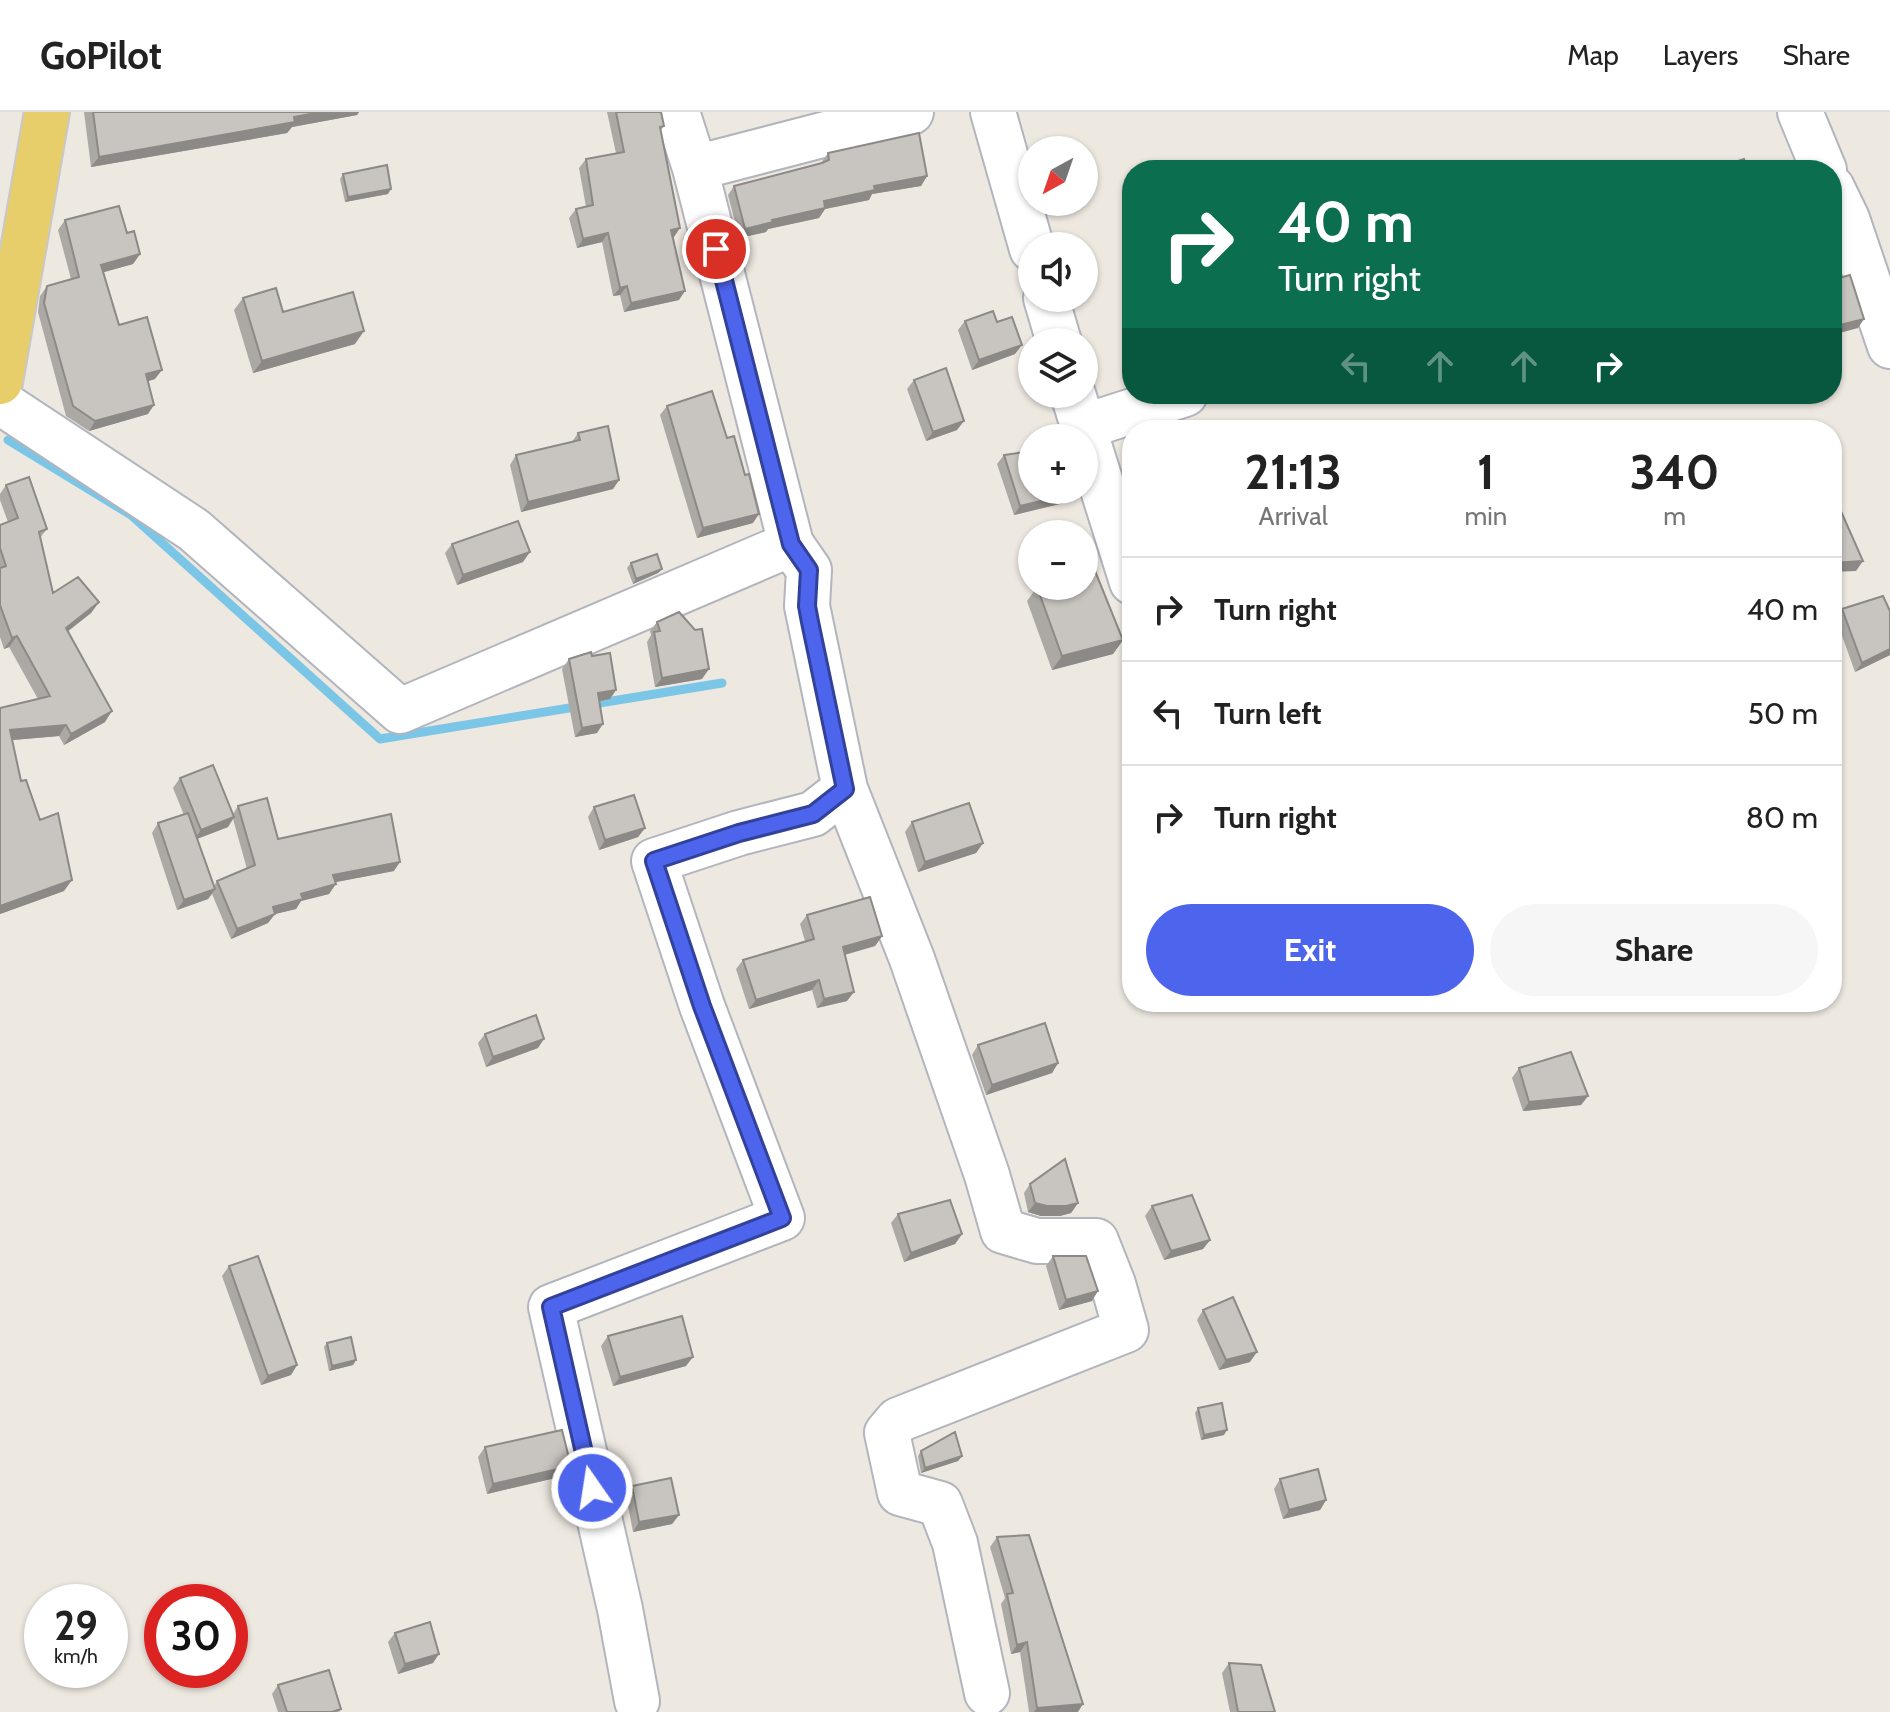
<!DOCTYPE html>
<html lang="en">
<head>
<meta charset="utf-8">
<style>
  body { margin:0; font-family:Cabin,sans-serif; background:#f6f6f6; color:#222; height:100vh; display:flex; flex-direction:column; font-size:30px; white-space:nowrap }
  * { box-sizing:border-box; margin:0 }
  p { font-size:26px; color:#767676 }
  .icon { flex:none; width:44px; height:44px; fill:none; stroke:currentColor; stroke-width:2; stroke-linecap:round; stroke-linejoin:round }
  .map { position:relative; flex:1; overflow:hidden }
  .drawer { position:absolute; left:1122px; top:308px; width:720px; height:592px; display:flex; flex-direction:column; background:#fff; border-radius:32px; box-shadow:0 2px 6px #0004 }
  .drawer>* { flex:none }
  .banner { position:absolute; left:1122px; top:48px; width:720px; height:244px; border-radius:32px; box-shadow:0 2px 6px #0004; background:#0b6e4f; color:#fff; overflow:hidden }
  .needle { width:52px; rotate:220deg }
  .tools { position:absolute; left:1018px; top:24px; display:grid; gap:16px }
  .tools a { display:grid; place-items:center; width:80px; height:80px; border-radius:50%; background:#fff; box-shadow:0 2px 6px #0004; font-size:40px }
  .speed { position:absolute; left:24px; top:1472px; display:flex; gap:16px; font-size:40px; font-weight:700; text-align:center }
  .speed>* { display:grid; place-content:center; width:104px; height:104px; border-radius:50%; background:#fff; box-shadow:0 2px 6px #0004; line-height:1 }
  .speed small { font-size:20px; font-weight:400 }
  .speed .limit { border:12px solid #d22; background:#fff; color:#111 }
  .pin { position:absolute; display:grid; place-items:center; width:68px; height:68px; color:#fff; margin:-34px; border:4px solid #fff; border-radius:50%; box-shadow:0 2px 8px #0007 }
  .me { position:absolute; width:88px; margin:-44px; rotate:347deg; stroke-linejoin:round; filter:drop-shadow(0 0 6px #0008) }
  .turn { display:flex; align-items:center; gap:28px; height:168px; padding:0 24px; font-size:36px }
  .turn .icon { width:104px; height:104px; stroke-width:2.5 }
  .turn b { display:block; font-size:56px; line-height:68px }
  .lanes { display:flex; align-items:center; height:76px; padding:0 24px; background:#0003; justify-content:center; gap:40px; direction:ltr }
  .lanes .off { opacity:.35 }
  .eta { display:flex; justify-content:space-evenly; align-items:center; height:136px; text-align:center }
  .eta b { font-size:48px; font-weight:700; line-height:56px }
  .cta { display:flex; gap:16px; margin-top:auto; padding:16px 24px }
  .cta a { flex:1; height:92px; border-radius:48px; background:#4d64ed; color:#fff; font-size:32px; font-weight:700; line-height:92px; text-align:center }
  .cta a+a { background:#f6f6f6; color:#222 }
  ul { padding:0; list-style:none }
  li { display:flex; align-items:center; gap:24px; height:104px; padding:0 24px; border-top:2px solid #e0e0e0 }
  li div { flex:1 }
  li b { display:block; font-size:30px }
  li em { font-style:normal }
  header { display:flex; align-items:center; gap:48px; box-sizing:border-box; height:112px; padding:0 40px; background:#fff; border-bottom:2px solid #e0e0e0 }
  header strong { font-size:38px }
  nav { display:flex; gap:44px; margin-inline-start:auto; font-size:28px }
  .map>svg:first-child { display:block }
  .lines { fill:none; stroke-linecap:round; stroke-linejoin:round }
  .stream { stroke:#7bc6e6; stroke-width:9 }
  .minor-casing { stroke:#b3b5be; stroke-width:48 }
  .major-casing { stroke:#c8c8c8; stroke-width:48 }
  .minor { stroke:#fff; stroke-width:44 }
  .major { stroke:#e7ce6b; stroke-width:44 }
  .wall { fill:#aca9a4; fill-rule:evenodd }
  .shaded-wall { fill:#8c8986 }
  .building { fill:#c8c4bf; stroke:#8c8986; stroke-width:2 }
  .route-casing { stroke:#32419a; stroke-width:20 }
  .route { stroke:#4d64ed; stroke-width:14 }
</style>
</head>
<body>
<header>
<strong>GoPilot</strong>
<nav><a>Map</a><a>Layers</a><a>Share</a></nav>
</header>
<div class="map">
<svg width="1890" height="1600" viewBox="0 0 1890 1600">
  <rect width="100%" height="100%" fill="#ede8e0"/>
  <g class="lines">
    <!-- stream -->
    <path class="stream" d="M 8,328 L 131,403 L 380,627 L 722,571"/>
    <!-- minor casing -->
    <g class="minor-casing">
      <path id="minor" d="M 677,0 L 695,56
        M 993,0 L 1032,137
        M 1800,0 L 1824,58
        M 1832,76 L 1847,107 L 1890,234
        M 1046,186 L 1059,230
        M 1073,282 L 1132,470
        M 0,290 L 194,418 L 400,599 L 791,432 L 695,56 L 911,0
        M 1083,315 L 1185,282
        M 791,432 L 809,458 L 807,494 L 845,677 L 912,847 L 987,1063 L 1003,1119 L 1037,1129 L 1096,1129 L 1113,1172 L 1126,1218 L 898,1308 L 887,1321 L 900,1381 L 940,1392 L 955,1431 L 987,1581
        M 637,1589 L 620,1497 L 551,1195 L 782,1106 L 702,894 L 654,749 L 739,721 L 813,702 L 845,677"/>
    </g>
    <!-- major casing -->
    <g class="major-casing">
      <path id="major" d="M 0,270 L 47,0"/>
    </g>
    <!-- minor -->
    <use href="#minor" class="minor"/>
    <!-- major -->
    <use href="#major" class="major"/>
  </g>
  <!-- wall -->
  <path class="wall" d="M 84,0 L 359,0 L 357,3 L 292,15 L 287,21 L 91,55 Z
    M 607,0 L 661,0 L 664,14 L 660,19 L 674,125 L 679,188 L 624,200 L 620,183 L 613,184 L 602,130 L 577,136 L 569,106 L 576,97 L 586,95 L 579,56 L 586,47 L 616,41 Z
    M 828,41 L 927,64 L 921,74 L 872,82 L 869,88 L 825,97 L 819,106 L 768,117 L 766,120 L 739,126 L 728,83 L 734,74 L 821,51 Z
    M 343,62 L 388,82 L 345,90 L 340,67 Z
    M 65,108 L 127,121 L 140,142 L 133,152 L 103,160 L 119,213 L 155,267 L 148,269 L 148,302 L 89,319 L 66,304 L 38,200 L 40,184 L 47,174 L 71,167 L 58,118 Z
    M 243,186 L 283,200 L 355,232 L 253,261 L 234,198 Z
    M 965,209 L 997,210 L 1015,242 L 972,258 L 958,218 Z
    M 914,268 L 957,318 L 926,329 L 907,277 Z
    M 1510,282 L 1544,282 L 1542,285 L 1512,291 Z
    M 667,294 L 753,411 L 697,426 L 660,303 Z
    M 578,321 L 619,368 L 613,377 L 521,400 L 510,353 L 516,343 L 572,330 Z
    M 1004,343 L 1068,390 L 1014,403 L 997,352 Z
    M 6,373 L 47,417 L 40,426 L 53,481 L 99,490 L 91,501 L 68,519 L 105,610 L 64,633 L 59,624 L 12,628 L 21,669 L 64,779 L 0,802 L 0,597 L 38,587 L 9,535 L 4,537 L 0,525 L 0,413 L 8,410 L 0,388 L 0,382 Z
    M 452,432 L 523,450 L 457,473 L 445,441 Z
    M 631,451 L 662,457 L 658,461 L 633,472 L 627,456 Z
    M 1037,475 L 1123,528 L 1113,542 L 1052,558 L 1027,489 Z
    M 1842,497 L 1890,543 L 1855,560 L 1836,507 Z
    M 657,510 L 695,518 L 702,567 L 655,575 L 647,530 L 651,523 L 650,519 Z
    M 569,547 L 616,578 L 610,587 L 599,589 L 597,621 L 575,625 L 562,557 Z
    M 180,666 L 233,702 L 238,694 L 278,727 L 394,759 L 335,770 L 329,782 L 301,789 L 296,797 L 275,802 L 268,811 L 231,827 L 212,782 L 208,787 L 177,798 L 152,721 L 158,711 L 184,703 L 173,676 ZM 233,707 L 247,757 L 217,769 L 214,774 L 197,727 L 228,715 Z
    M 594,695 L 645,716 L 638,725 L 599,738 L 588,705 Z
    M 912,710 L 983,731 L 976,741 L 918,760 L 905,720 Z
    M 807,803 L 882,824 L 875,834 L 845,843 L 847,889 L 817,896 L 812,878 L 749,897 L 736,857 L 743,848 L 805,829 L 800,812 Z
    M 485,922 L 538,936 L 486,955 L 478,931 Z
    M 978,933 L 1058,951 L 1052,961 L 986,983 L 972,943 Z
    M 1519,956 L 1588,984 L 1581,993 L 1523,999 L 1512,966 Z
    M 1030,1072 L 1078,1091 L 1071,1101 L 1060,1104 L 1041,1104 L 1028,1100 L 1024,1081 Z
    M 1152,1094 L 1210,1128 L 1203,1137 L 1164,1148 L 1145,1104 Z
    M 898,1102 L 962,1122 L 955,1132 L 904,1150 L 891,1111 Z
    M 1053,1144 L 1092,1189 L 1059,1198 L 1046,1154 Z
    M 229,1154 L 297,1253 L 291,1263 L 261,1273 L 222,1164 Z
    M 1203,1198 L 1250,1250 L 1219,1258 L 1197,1208 Z
    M 608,1224 L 686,1254 L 613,1274 L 601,1234 Z
    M 327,1231 L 356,1248 L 353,1253 L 329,1259 L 324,1235 Z
    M 1198,1296 L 1224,1323 L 1201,1328 L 1195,1301 Z
    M 485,1335 L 564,1364 L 487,1382 L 478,1345 Z
    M 921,1339 L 962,1344 L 958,1349 L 921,1361 L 918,1344 Z
    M 1280,1367 L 1326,1388 L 1320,1398 L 1283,1407 L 1274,1377 Z
    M 632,1374 L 679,1403 L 672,1412 L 633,1420 L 626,1383 Z
    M 997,1425 L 1078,1600 L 1029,1600 L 1020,1540 L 1011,1542 L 1001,1492 L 1005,1486 L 990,1435 Z
    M 395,1521 L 433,1551 L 398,1562 L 388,1530 Z
    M 1229,1551 L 1275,1600 L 1230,1600 L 1222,1561 Z
    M 278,1573 L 341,1597 L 339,1600 L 278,1600 L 272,1582 Z"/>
  <!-- shaded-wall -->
  <path class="shaded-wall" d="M 321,0 L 359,0 L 357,3 L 292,15 L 287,21 L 91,55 L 99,45 Z
    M 927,64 L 921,74 L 872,82 L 869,88 L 825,97 L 819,106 L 768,117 L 766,120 L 739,126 L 745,117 L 824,89 L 874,74 Z
    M 391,77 L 388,82 L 345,90 L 348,85 Z
    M 680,116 L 674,125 L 665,126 L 671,118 Z
    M 608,121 L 602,130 L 577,136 L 583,127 Z
    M 140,142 L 133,152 L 94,163 L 101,153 Z
    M 627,174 L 620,183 L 613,184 L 620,176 Z
    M 685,179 L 679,188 L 624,200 L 631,191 Z
    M 1864,207 L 1858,216 L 1832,223 L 1832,215 Z
    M 364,219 L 355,232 L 253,261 L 262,249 Z
    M 1022,233 L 1015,242 L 972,258 L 979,248 Z
    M 162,258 L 155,267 L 139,272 L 146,262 Z
    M 1519,282 L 1544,282 L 1542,285 L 1512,291 Z
    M 154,293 L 148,302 L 89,319 L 95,309 Z
    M 964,309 L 957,318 L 926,329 L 933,320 Z
    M 619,368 L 613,377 L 521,400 L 528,390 Z
    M 1075,381 L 1068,390 L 1014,403 L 1020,394 Z
    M 759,402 L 753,411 L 697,426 L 703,416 Z
    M 530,440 L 523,450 L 457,473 L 463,463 Z
    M 1863,449 L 1856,459 L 1832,460 L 1832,451 Z
    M 662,457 L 658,461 L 633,472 L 636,467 Z
    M 99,490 L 91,501 L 58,527 L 66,516 Z
    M 17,524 L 9,535 L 4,537 L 12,526 Z
    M 1123,528 L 1113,542 L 1052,558 L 1062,544 Z
    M 1890,537 L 1890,543 L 1855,560 L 1862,551 Z
    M 709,557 L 702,567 L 655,575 L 662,566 Z
    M 616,578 L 610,587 L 591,591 L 598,581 Z
    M 112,599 L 105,610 L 64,633 L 71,622 Z
    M 603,612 L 597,621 L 575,625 L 582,616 Z
    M 66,613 L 59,624 L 2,629 L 10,618 Z
    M 234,705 L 228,715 L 194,728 L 201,718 Z
    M 645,716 L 638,725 L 599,738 L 605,728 Z
    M 983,731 L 976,741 L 918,760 L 925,750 Z
    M 400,750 L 394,759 L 326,772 L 333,763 Z
    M 72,768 L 64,779 L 0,802 L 0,794 Z
    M 336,772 L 329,782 L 301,789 L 296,797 L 275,802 L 268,811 L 231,827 L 237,817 L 273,795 L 301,782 Z
    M 215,777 L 208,787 L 177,798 L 184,788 Z
    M 882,824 L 875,834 L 836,845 L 843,835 Z
    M 819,868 L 812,878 L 749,897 L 756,888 Z
    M 854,880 L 847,889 L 817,896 L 824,887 Z
    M 544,927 L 538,936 L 486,955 L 493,945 Z
    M 1058,951 L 1052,961 L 986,983 L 992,973 Z
    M 1588,984 L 1581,993 L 1523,999 L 1529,990 Z
    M 1035,1091 L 1078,1091 L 1071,1101 L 1060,1104 L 1041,1104 L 1028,1100 Z
    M 962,1122 L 955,1132 L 904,1150 L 911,1141 Z
    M 1210,1128 L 1203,1137 L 1164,1148 L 1171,1139 Z
    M 1098,1179 L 1092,1189 L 1059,1198 L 1066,1188 Z
    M 1257,1240 L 1250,1250 L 1219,1258 L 1226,1248 Z
    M 693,1245 L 686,1254 L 613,1274 L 620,1265 Z
    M 356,1248 L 353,1253 L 329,1259 L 332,1254 Z
    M 297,1253 L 291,1263 L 261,1273 L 268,1264 Z
    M 1227,1318 L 1224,1323 L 1201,1328 L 1204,1323 Z
    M 962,1344 L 958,1349 L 921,1361 L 925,1356 Z
    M 571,1354 L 564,1364 L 487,1382 L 493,1372 Z
    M 1326,1388 L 1320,1398 L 1283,1407 L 1289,1398 Z
    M 679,1403 L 672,1412 L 633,1420 L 639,1410 Z
    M 1027,1530 L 1020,1540 L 1011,1542 L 1017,1533 Z
    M 439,1542 L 433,1551 L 398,1562 L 405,1552 Z
    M 1083,1592 L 1078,1600 L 1034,1600 L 1037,1596 Z"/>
  <!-- building -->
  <path class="building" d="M 93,0 L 321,0 L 294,5 L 295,10 L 99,45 Z
    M 616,0 L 661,0 L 664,14 L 660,15 L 680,116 L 671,118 L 685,179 L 631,191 L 627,174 L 620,176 L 608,121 L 583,127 L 576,97 L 593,93 L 586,47 L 624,40 Z
    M 919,21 L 927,64 L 874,74 L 875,78 L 824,89 L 825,96 L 772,108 L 773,110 L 745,117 L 734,74 L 822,51 L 829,48 L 828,41 Z
    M 1744,47 L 1748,58 L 1710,58 Z
    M 387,53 L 391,77 L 348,85 L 343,62 Z
    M 119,94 L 127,121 L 134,119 L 140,142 L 101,153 L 119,213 L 147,205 L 162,258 L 146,262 L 154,293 L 95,309 L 73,294 L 44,191 L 47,174 L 79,165 L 65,108 Z
    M 1850,163 L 1864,207 L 1832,215 L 1832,168 Z
    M 276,176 L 283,200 L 353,180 L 364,219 L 262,249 L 243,186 Z
    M 993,199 L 997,210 L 1012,205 L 1022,233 L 979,248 L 965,209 Z
    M 946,256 L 964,309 L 933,320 L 914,268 Z
    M 712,279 L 727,326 L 734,324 L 745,363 L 749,362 L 759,402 L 703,416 L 667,294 Z
    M 608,314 L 619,368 L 528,390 L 516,343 L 580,328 L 578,321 Z
    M 1032,339 L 1032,378 L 1073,378 L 1075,381 L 1020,394 L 1004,343 Z
    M 29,365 L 47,417 L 39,420 L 53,481 L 78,465 L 99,490 L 66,516 L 112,599 L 71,622 L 66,613 L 10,618 L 21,669 L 26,668 L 40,708 L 58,701 L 72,768 L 0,794 L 0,596 L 50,584 L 17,524 L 12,526 L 0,493 L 0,456 L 6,454 L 0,436 L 0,413 L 18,406 L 6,373 Z
    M 1836,388 L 1863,449 L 1832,451 L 1832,389 Z
    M 518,409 L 530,440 L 463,463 L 452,432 Z
    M 657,442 L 662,457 L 636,467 L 631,451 Z
    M 1093,454 L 1123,528 L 1062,544 L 1037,475 L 1084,474 L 1084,457 Z
    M 1883,484 L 1890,499 L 1890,537 L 1862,551 L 1842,497 Z
    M 679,500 L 695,518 L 702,517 L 709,557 L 662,566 L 654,520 L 660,519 L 657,510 Z
    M 591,540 L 592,544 L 610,541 L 616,578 L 598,581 L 603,612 L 582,616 L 569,547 Z
    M 213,653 L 234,705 L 201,718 L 180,666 Z
    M 634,683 L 645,716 L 605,728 L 594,695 Z
    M 267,686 L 278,727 L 391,702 L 400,750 L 333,763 L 336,772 L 301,782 L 303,787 L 273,795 L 275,802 L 237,817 L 217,769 L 255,753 L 238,694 Z
    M 969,691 L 983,731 L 925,750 L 912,710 Z
    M 188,701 L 215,777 L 184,788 L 158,711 Z
    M 870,785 L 882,824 L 843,835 L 854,880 L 824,887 L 819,868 L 756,888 L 743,848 L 814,827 L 807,803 Z
    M 536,903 L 544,927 L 493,945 L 485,922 Z
    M 1045,911 L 1058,951 L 992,973 L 978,933 Z
    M 1571,940 L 1588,984 L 1529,990 L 1519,956 Z
    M 1065,1047 L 1078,1091 L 1066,1094 L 1047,1094 L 1035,1091 L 1030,1072 Z
    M 1192,1083 L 1210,1128 L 1171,1139 L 1152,1094 Z
    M 950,1088 L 962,1122 L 911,1141 L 898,1102 Z
    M 258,1144 L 297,1253 L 268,1264 L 229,1154 Z
    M 1053,1144 L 1086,1144 L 1098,1179 L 1066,1188 Z
    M 1233,1185 L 1257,1240 L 1226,1248 L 1203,1198 Z
    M 682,1204 L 693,1245 L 620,1265 L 608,1224 Z
    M 351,1225 L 356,1248 L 332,1254 L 327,1231 Z
    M 1222,1291 L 1227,1318 L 1204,1323 L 1198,1296 Z
    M 562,1318 L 571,1354 L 493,1372 L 485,1335 Z
    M 955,1320 L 962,1344 L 925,1356 L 921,1339 Z
    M 1318,1357 L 1326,1388 L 1289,1398 L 1280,1367 Z
    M 671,1366 L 679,1403 L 639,1410 L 632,1374 Z
    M 1029,1423 L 1083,1592 L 1037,1596 L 1027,1530 L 1017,1533 L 1007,1482 L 1013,1481 L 997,1425 Z
    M 430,1510 L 439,1542 L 405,1552 L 395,1521 Z
    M 1229,1551 L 1261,1553 L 1275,1600 L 1238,1600 Z
    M 329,1558 L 341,1597 L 332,1600 L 287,1600 L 278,1573 Z"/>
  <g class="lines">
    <!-- route casing -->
    <g class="route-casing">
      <path id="route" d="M 592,1376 L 551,1195 L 782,1106 L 702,894 L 654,749 L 739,721 L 813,702 L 845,677 L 810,510 L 807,494 L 809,458 L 791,432 L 716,137"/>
    </g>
    <!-- route -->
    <use href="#route" class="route"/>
  </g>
</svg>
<div class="tools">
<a><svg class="needle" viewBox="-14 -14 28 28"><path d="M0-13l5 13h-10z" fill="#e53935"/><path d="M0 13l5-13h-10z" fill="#767676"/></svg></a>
<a><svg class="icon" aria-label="sound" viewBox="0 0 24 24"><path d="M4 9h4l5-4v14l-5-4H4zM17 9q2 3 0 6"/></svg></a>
<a><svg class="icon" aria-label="layers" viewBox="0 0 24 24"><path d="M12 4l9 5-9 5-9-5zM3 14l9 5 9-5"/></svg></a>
<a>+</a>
<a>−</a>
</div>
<div class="speed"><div>29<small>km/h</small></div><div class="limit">30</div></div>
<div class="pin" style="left:716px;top:137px;background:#d93025"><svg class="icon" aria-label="arrive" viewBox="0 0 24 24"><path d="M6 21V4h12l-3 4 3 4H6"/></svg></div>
<svg class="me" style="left:592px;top:1376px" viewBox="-20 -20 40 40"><circle r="17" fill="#4d64ed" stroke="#fff" stroke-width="3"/><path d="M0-11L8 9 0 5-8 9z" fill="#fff"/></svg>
<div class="banner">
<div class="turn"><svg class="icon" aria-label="right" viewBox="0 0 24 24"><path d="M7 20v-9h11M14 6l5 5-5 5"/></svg><div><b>40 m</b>Turn right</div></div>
<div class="lanes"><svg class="icon off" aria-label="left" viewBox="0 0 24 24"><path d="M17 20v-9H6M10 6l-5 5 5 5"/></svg><svg class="icon off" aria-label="ahead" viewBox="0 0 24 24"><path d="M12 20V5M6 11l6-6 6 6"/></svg><svg class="icon off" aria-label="ahead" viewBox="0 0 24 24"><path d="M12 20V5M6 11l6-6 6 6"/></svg><svg class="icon" aria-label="right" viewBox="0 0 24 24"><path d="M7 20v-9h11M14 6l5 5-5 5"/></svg></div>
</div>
<section class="drawer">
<div class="eta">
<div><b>21:13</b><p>Arrival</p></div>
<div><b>1</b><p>min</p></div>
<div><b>340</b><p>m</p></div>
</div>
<ul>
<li><svg class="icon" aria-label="right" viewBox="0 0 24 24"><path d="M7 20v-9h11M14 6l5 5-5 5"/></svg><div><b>Turn right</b></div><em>40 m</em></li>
<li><svg class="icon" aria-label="left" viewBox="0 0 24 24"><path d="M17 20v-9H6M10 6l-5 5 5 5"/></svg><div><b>Turn left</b></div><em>50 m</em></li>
<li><svg class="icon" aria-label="right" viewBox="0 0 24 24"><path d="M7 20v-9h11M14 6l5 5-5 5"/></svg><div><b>Turn right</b></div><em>80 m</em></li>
</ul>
<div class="cta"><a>Exit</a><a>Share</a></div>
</section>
</div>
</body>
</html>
